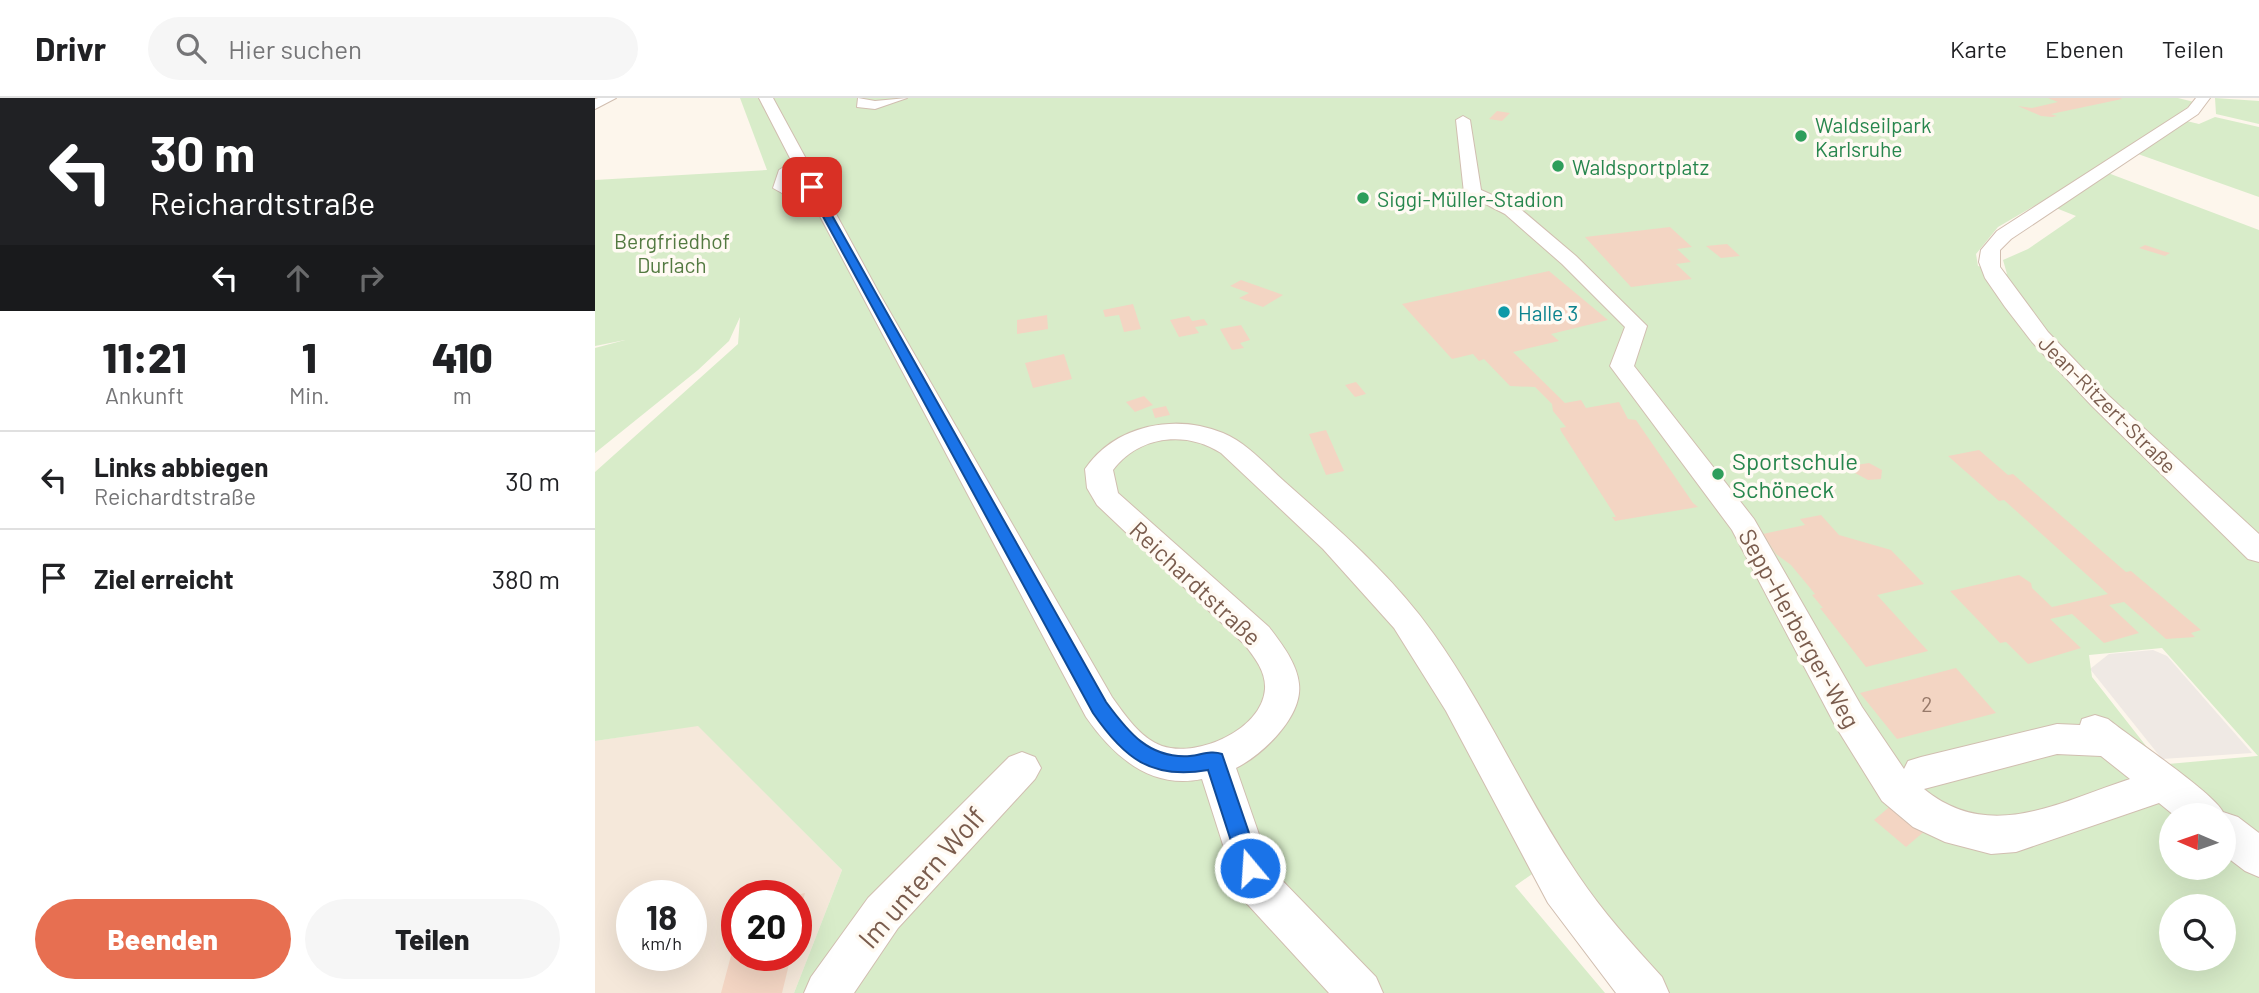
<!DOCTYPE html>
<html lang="de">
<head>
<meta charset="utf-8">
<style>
  body { margin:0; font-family:Barlow,sans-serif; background:#f6f6f6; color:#202124; height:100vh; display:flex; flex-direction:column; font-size:26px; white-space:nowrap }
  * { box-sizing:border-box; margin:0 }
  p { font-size:23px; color:#757577 }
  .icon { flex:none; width:38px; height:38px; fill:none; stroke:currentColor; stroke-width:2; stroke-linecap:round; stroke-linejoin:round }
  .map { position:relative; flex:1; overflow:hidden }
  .panel { display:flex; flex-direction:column; background:#fff; width:595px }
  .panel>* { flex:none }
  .guide { background:#202124; color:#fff; overflow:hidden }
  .needle { width:46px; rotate:272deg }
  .controls { position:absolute; left:1564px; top:705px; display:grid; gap:14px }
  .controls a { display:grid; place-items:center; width:77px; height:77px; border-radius:50%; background:#fff; box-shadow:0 7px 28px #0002; font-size:35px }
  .speed { position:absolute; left:21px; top:782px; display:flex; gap:14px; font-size:35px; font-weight:700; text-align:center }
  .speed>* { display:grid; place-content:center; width:91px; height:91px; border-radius:50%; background:#fff; box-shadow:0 7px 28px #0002; line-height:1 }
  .speed small { font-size:18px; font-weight:400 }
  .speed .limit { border:10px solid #d22; background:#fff; color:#111 }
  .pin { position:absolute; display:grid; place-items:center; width:60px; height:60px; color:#fff; margin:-30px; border-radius:14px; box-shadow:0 4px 10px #0006 }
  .me { position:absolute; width:77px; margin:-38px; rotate:342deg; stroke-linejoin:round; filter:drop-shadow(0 0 5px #0008) }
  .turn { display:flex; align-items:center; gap:24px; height:147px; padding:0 35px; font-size:32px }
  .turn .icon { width:91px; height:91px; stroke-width:2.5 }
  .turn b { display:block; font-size:49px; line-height:60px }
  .lanes { display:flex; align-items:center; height:66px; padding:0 35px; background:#0003; justify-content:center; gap:35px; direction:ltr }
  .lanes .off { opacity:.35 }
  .eta { display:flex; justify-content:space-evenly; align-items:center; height:119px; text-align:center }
  .eta b { font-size:42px; font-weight:800; line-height:49px }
  .action { display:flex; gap:14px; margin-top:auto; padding:14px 35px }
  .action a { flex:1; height:80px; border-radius:42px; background:#e76f51; color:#fff; font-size:28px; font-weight:800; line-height:80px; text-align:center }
  .action a+a { background:#f6f6f6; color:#202124 }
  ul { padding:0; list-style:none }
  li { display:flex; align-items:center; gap:21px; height:98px; padding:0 35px; border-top:2px solid #e0e0e0 }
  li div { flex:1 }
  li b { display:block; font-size:26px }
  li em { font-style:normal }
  header { display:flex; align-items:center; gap:42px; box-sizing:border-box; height:98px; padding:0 35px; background:#fff; border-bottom:2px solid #e0e0e0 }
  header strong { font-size:33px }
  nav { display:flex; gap:38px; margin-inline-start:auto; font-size:24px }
  .search { width:490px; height:63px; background:#f6f6f6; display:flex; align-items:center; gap:18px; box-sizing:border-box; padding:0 24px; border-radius:38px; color:#757577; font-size:26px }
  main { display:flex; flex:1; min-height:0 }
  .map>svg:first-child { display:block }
  .residential { fill:#f5e8da; fill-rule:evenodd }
  .industrial { fill:#efe9e4 }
  .green { fill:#d8ecc9; fill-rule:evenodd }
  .building { fill:#f3d5c3 }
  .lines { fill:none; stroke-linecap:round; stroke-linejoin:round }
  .minor-casing { stroke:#d1beb0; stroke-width:2 }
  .minor { fill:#fff; fill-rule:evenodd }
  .route { fill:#1a73e8; stroke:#114b97; stroke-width:2 }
  .leisure-dot { fill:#2e9e5b; stroke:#fffaf3; stroke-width:2.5 }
  .culture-dot { fill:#0f9aa8; stroke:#fffaf3; stroke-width:2.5 }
  .labels { text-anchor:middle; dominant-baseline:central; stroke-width:7; stroke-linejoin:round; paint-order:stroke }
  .far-leisure-label { font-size:21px; fill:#27864d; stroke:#fffaf3; text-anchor:start }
  .far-park-label { font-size:21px; fill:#537a41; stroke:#fffaf3 }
  .far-culture-label { font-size:21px; fill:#0d838f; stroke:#fffaf3; text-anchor:start }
  .far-street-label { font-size:21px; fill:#7a5c4d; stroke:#fffaf3 }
  .number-label { font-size:21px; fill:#987a6a }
  .leisure-label { font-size:24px; fill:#27864d; stroke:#fffaf3; text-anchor:start }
  .street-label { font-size:24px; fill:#7a5c4d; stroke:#fffaf3 }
  .near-street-label { font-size:28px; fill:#7a5c4d; stroke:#fffaf3 }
</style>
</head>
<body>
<header>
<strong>Drivr</strong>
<div class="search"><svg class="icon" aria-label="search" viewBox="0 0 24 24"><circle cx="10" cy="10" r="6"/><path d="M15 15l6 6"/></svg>Hier suchen</div>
<nav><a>Karte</a><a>Ebenen</a><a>Teilen</a></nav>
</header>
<main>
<section class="panel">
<div class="guide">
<div class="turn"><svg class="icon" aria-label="left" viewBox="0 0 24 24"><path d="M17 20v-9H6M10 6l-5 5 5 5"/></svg><div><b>30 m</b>Reichardtstraße</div></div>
<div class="lanes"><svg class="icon" aria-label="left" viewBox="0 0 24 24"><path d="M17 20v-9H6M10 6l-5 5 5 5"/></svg><svg class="icon off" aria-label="ahead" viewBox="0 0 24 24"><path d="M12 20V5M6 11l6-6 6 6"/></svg><svg class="icon off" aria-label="right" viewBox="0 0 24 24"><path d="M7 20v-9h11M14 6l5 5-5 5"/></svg></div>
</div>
<div class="eta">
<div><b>11:21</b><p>Ankunft</p></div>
<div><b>1</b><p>Min.</p></div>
<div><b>410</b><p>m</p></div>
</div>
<ul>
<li><svg class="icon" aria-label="left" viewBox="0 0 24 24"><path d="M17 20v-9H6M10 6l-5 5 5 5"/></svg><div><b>Links abbiegen</b><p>Reichardtstraße</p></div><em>30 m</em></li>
<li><svg class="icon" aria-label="arrive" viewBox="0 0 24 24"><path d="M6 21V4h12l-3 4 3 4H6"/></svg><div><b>Ziel erreicht</b></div><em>380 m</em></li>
</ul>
<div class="action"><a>Beenden</a><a>Teilen</a></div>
</section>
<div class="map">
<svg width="1664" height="895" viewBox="0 0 1664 895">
  <rect width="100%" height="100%" fill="#fdf6ec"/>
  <!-- residential -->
  <path class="residential" d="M 103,627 L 247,772 L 199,895 L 0,895 L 0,643 ZM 37,798 L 96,798 L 96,858 L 37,858 ZM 142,798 L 201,798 L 201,858 L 142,858 Z"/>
  <!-- industrial -->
  <path class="industrial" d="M 1558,552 L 1572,558 L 1657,655 L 1567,661 L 1495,571 L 1514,556 Z"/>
  <!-- green -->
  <path class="green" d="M 145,0 L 1583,0 L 1599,4 L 1579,20 L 1604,26 L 1620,19 L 1664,29 L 1664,99 L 1543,56 L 1513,75 L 1664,132 L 1664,895 L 1042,895 L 940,774 L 920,788 L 1010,895 L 199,895 L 247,772 L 103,628 L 0,643 L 0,374 L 143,246 L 145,219 L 134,243 L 103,272 L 0,355 L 0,250 L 30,242 L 0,248 L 0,82 L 172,72 ZM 1446,104 L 1481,118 L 1433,151 L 1408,162 L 1412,176 L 1383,168 L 1381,156 L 1403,129 ZM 1567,550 L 1663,658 L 1662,658 L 1573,666 L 1555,653 L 1497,579 L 1494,557 ZM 1577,718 L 1629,718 L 1629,770 L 1577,770 ZM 1577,808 L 1629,808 L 1629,861 L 1577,861 Z
    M 1620,0 L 1664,3 L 1664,26 L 1621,16 Z"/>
  <!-- building -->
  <path class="building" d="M 1453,0 L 1526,0 L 1527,1 L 1456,16 L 1462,18 L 1457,19 L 1446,18 L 1423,8 L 1437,10 L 1463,4 Z
    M 902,13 L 915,15 L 907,23 L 894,21 Z
    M 1075,129 L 1097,149 L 1082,151 L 1096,164 L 1081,166 L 1097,181 L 1036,189 L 990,139 Z
    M 1132,146 L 1145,158 L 1126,160 L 1111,148 Z
    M 1550,147 L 1568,153 L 1575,155 L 1570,158 L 1544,150 Z
    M 954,173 L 1013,222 L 956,236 L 964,243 L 918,254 L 970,305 L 986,302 L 991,310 L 1024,304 L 1033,321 L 1041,322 L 1098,405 L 1103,409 L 1020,423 L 1017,419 L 1021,419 L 966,333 L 965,330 L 971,329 L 958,313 L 957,306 L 940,289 L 915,288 L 889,261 L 884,263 L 878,256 L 857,261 L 807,206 Z
    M 646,182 L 688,197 L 668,209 L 644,200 L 654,195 L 635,188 Z
    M 538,206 L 546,231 L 529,234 L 524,217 L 510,219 L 508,212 Z
    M 452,217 L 453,231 L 422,236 L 422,222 Z
    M 594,218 L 597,223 L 609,221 L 613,227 L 600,229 L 604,235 L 584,239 L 575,222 Z
    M 646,227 L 655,242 L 645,245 L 649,250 L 637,252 L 625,231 Z
    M 469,256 L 477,281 L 438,290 L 430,265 Z
    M 761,284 L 771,296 L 760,299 L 750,287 Z
    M 549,298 L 558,307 L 540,314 L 531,304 Z
    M 571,308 L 575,317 L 560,320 L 557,311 Z
    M 731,332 L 749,373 L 731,377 L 714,336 Z
    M 1384,352 L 1413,377 L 1418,376 L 1531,474 L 1536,473 L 1606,532 L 1596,535 L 1600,539 L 1571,541 L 1529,504 L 1514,507 L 1544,535 L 1509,545 L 1477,516 L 1455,521 L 1486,550 L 1433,566 L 1411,544 L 1405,545 L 1355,493 L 1424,477 L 1436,485 L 1437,490 L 1457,509 L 1513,496 L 1409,402 L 1404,403 L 1353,358 Z
    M 1274,365 L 1287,372 L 1286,381 L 1273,382 L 1260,375 L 1261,367 Z
    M 1226,417 L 1244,437 L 1296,452 L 1329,486 L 1282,497 L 1333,553 L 1271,569 L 1225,510 L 1228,510 L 1217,497 L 1220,496 L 1196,467 L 1181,456 L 1168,436 L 1210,427 L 1205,421 Z
    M 1361,570 L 1401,615 L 1302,641 L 1265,595 Z
    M 1299,705 L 1331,732 L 1311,749 L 1279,722 Z
    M 210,795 L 202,828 L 201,828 L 201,797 Z
    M 141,839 L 142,858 L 196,858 L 187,895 L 126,895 Z"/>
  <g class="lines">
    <!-- minor casing -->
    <g class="minor-casing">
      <path id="minor" d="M 3,0 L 21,0 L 0,11 L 0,1 Z
        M 164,0 L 178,0 L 284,195 L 517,599 C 530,617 545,640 567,648 C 602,660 667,632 670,591 C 671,574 660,560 650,547 L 502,407 L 492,390 L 490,371 C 520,327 580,315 628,335 C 652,345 671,367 690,384 C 743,431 797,477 838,535 C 893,612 930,699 983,777 C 1007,813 1037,846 1067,879 L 1074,895 L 1021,895 L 953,805 L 851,613 L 799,530 L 728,451 L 626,355 C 590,332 544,338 518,372 L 523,395 L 674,529 C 686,545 702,565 704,586 C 708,619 667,657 641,670 L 676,771 L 781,879 L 788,895 L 734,895 L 644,797 L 607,681 C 556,692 518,658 491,619 L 202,75 L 198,78 L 193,94 L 187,95 L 178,90 L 184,72 L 197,64 Z
        M 263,0 L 280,3 L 312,0 L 280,11 L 262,9 Z
        M 1601,0 L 1615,0 L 1603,16 L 1416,141 L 1405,152 L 1405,169 L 1453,234 L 1514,298 L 1664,436 L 1664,464 L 1653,461 L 1497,308 L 1437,244 L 1410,209 L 1390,180 L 1384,164 L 1386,152 L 1402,133 L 1593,10 Z
        M 868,18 L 875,22 L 886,92 L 922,108 L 981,158 L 1052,228 L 1039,268 L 1159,421 L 1267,609 L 1309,671 L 1313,663 L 1326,659 L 1462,626 L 1485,627 L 1487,621 L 1500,617 L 1513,621 C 1535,639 1619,695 1628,714 L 1643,719 L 1664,735 L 1664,779 L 1650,773 L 1629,757 L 1629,718 L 1580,718 L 1564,705 L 1421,754 L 1396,756 L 1350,744 L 1318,729 L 1287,703 L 1241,629 L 1137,432 L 1015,268 L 1030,229 L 967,166 L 910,116 L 869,95 L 861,22 ZM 1462,656 L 1506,658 L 1535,681 C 1464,704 1395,745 1329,691 Z
        M 427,654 L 440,659 L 446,670 L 440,681 L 303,830 L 259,895 L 209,895 L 216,879 L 273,800 L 414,659 Z"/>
    </g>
    <!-- minor -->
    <use href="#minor" class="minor"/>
  </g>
  <!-- route -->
  <path class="route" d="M 217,86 L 221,89 L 511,604 C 533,634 554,661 595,658 C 606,657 616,652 627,656 L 666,770 L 663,777 L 655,780 L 647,777 L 613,672 C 556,682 529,660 498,615 L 212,89 Z"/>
  <!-- markers -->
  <g class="leisure-dot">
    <circle cx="1206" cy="38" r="7"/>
    <circle cx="963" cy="68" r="7"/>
    <circle cx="768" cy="100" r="7"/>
    <circle cx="1123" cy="376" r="7"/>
  </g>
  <circle class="culture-dot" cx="909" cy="214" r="7"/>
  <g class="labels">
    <!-- far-leisure labels -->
    <g class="far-leisure-label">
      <text x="1220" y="26">Waldseilpark<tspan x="1220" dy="24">Karlsruhe</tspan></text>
      <text x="977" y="68">Waldsportplatz</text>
      <text x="782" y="100">Siggi-Müller-Stadion</text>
    </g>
    <!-- far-park labels -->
    <g class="far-park-label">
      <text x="77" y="142">Bergfriedhof<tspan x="77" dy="24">Durlach</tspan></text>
    </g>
    <!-- far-culture labels -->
    <g class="far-culture-label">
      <text x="923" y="214">Halle 3</text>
    </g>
    <!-- far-street labels -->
    <g class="far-street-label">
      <text transform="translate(1513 306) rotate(45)">Jean-Ritzert-Straße</text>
    </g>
    <!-- number labels -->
    <g class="number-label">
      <text x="1332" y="605">2</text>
    </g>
    <!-- leisure labels -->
    <g class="leisure-label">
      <text x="1137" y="362">Sportschule<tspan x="1137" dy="28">Schöneck</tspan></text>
    </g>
    <!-- street labels -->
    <g class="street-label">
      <text transform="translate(601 485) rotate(43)">Reichardtstraße</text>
      <text transform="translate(1205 530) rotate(61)">Sepp-Herberger-Weg</text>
    </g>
    <!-- near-street labels -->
    <g class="near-street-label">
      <text transform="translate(326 779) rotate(-49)">Im untern Wolf</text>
    </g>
  </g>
</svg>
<div class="controls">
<a><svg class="needle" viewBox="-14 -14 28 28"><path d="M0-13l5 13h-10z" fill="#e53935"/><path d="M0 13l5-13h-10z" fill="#757577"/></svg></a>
<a><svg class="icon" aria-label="search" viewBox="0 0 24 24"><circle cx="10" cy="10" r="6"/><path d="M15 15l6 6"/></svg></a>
</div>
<div class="speed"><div>18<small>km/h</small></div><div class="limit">20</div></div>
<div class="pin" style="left:217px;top:89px;background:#d93025"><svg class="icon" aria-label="arrive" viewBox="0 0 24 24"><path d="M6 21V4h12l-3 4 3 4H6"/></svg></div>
<svg class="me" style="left:655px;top:770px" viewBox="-20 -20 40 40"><circle r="17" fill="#1a73e8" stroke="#fff" stroke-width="3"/><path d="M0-11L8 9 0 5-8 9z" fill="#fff"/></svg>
</div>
</main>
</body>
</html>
